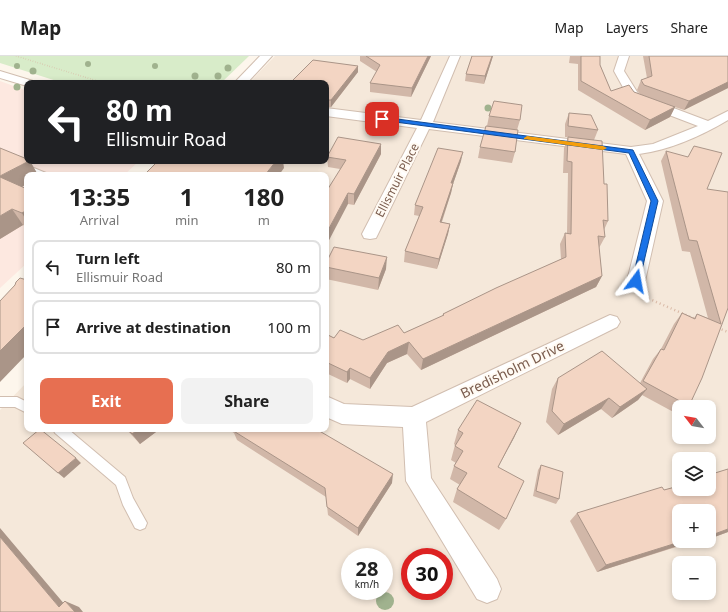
<!DOCTYPE html>
<html lang="en">
<head>
<meta charset="utf-8">
<style>
  body { margin:0; font-family:"Noto Sans",sans-serif; background:#f2f2f2; color:#222; height:100vh; display:flex; flex-direction:column; font-size:15px; white-space:nowrap }
  * { box-sizing:border-box; margin:0 }
  p { font-size:13px; color:#767676 }
  .icon { flex:none; width:22px; height:22px; fill:none; stroke:currentColor; stroke-width:2; stroke-linecap:round; stroke-linejoin:round }
  .map { position:relative; flex:1; overflow:hidden }
  .details { position:absolute; left:24px; top:116px; width:305px; height:260px; display:flex; flex-direction:column; background:#fff; border-radius:8px; box-shadow:0 2px 6px #0003 }
  .details>* { flex:none }
  .guide { position:absolute; left:24px; top:24px; width:305px; height:84px; border-radius:8px; box-shadow:0 2px 6px #0003; background:#202124; color:#fff; overflow:hidden }
  .needle { width:26px; rotate:301deg }
  .fabs { position:absolute; left:672px; top:344px; display:grid; gap:8px }
  .fabs a { display:grid; place-items:center; width:44px; height:44px; border-radius:8px; background:#fff; box-shadow:0 2px 6px #0003; font-size:20px }
  .speed { position:absolute; left:341px; top:492px; display:flex; gap:8px; font-size:20px; font-weight:700; text-align:center }
  .speed>* { display:grid; place-content:center; width:52px; height:52px; border-radius:50%; background:#fff; box-shadow:0 2px 6px #0003; line-height:1 }
  .speed small { font-size:10px; font-weight:400 }
  .speed .limit { border:6px solid #d22; background:#fff; color:#111 }
  .pin { position:absolute; display:grid; place-items:center; width:34px; height:34px; color:#fff; margin:-17px; border-radius:8px; box-shadow:0 2px 6px #0006 }
  .me { position:absolute; width:44px; margin:-22px; rotate:13deg; stroke-linejoin:round; filter:drop-shadow(0 0 3px #0008) }
  .turn { display:flex; align-items:center; gap:14px; height:84px; padding:0 16px; font-size:18px }
  .turn .icon { width:52px; height:52px; stroke-width:2.5 }
  .turn b { display:block; font-size:28px; line-height:34px }
  .eta { display:flex; justify-content:space-evenly; align-items:center; height:68px; text-align:center }
  .eta b { font-size:24px; font-weight:700; line-height:28px }
  .cta { display:flex; gap:8px; margin-top:auto; padding:8px 16px }
  .cta a { flex:1; height:46px; border-radius:8px; background:#e76f51; color:#fff; font-size:16px; font-weight:700; line-height:46px; text-align:center }
  .cta a+a { background:#f2f2f2; color:#222 }
  ul { padding:0; list-style:none }
  li { display:flex; align-items:center; gap:12px; height:54px; margin:0 8px 6px; padding:0 8px; border:2px solid #e0e0e0; border-radius:8px }
  li div { flex:1 }
  li b { display:block; font-size:15px }
  li em { font-style:normal }
  header { display:flex; align-items:center; gap:24px; box-sizing:border-box; height:56px; padding:0 20px; background:#fff; border-bottom:1px solid #e0e0e0 }
  header strong { font-size:19px }
  nav { display:flex; gap:22px; margin-inline-start:auto; font-size:14px }
  .map>svg:first-child { display:block }
  .residential { fill:#f5e8da; fill-rule:evenodd }
  .commercial { fill:#fde8e0 }
  .green { fill:#d8ecc9 }
  .lines { fill:none; stroke-linecap:round; stroke-linejoin:round }
  .service-casing { stroke:#d1beb0; stroke-width:2 }
  .minor-casing { stroke:#d1beb0; stroke-width:2 }
  .tertiary-casing { stroke:#d1beb0; stroke-width:2 }
  .path-far1 { stroke:#d9b8a5; stroke-width:1.5; stroke-dasharray:0.5 2; stroke-linecap:butt }
  .path { stroke:#d9b8a5; stroke-width:2.5; stroke-dasharray:1 3; stroke-linecap:butt }
  .service { fill:#fff; fill-rule:evenodd }
  .minor { fill:#fff; fill-rule:evenodd }
  .tertiary { fill:#fff; fill-rule:evenodd }
  .tree { fill:#a0b28e }
  .wall { fill:#d1b7a8 }
  .shaded-wall { fill:#aa9588 }
  .building { fill:#f3d5c3; stroke:#aa9588 }
  .route { fill:#1a73e8; stroke:#114b97 }
  .slow { fill:#f59e0b }
  .labels { text-anchor:middle; dominant-baseline:central; stroke-width:4; stroke-linejoin:round; paint-order:stroke }
  .far-street-label { font-size:12px; fill:#7a5c4d; stroke:#fffaf3 }
  .street-label { font-size:14px; fill:#7a5c4d; stroke:#fffaf3 }
</style>
</head>
<body>
<header>
<strong>Map</strong>
<nav><a>Map</a><a>Layers</a><a>Share</a></nav>
</header>
<div class="map">
<svg width="728" height="556" viewBox="0 0 728 556">
  <rect width="100%" height="100%" fill="#fdf6ec"/>
  <!-- residential -->
  <path class="residential" d="M 275,0 L 728,0 L 728,556 L 0,556 L 0,354 L 27,326 L 27,373 L 326,373 L 326,119 L 160,119 L 174,105 L 326,105 L 326,27 L 249,27 ZM 679,351 L 709,351 L 709,381 L 679,381 ZM 679,403 L 709,403 L 709,433 L 679,433 ZM 679,455 L 709,455 L 709,485 L 679,485 ZM 350,501 L 384,501 L 384,535 L 350,535 ZM 410,501 L 444,501 L 444,535 L 410,535 ZM 679,507 L 709,507 L 709,537 L 679,537 Z"/>
  <!-- commercial -->
  <path class="commercial" d="M 0,25 L 27,35 L 27,105 L 139,105 L 124,119 L 27,119 L 27,207 L 0,232 Z"/>
  <!-- green -->
  <path class="green" d="M 0,0 L 249,0 L 221,27 L 63,27 L 0,7 Z"/>
  <g class="lines">
    <!-- service casing -->
    <g class="service-casing">
      <path id="service" d="M 0,98 L 46,117 L 47,119 L 37,119 L 0,103 Z
        M 0,341 L 17,341 L 27,346 L 27,357 L 15,351 L 0,351 Z
        M 53,373 L 68,373 L 125,421 L 133,442 L 147,467 L 145,472 L 140,474 L 135,472 L 123,449 L 116,429 L 55,377 Z"/>
    </g>
    <!-- minor casing -->
    <g class="minor-casing">
      <path id="minor" d="M 450,0 L 460,0 L 433,66 L 631,91 L 653,88 L 698,70 L 630,44 L 614,15 L 619,0 L 629,0 L 624,15 L 639,39 L 708,65 L 728,55 L 728,64 C 701,80 670,94 639,98 L 663,145 L 645,225 L 642,229 L 636,231 L 630,229 L 627,225 L 647,145 L 626,98 L 429,73 L 378,178 L 376,182 L 370,183 L 364,182 L 362,178 L 417,72 L 326,60 L 326,52 L 421,64 Z
        M 0,15 L 33,25 L 35,27 L 27,27 L 27,30 L 0,22 Z
        M 610,259 L 617,261 L 620,266 L 617,271 L 426,366 L 431,422 L 497,523 L 501,533 L 497,543 L 487,547 L 477,543 L 406,425 L 403,371 L 342,368 L 326,361 L 326,340 L 344,348 L 412,351 Z"/>
    </g>
    <!-- tertiary casing -->
    <g class="tertiary-casing">
      <path id="tertiary" d="M 260,0 L 272,0 L 247,27 L 234,27 Z"/>
    </g>
    <!-- path-far1 -->
    <path class="path-far1" d="M 16,0 L 104,27"/>
    <!-- path -->
    <path class="path" d="M 645,241 L 695,263
      M 718,272 L 728,276"/>
    <!-- service -->
    <use href="#service" class="service"/>
    <!-- minor -->
    <use href="#minor" class="minor"/>
    <!-- tertiary -->
    <use href="#tertiary" class="tertiary"/>
  </g>
  <!-- trees -->
  <g class="tree">
    <circle cx="88" cy="8" r="3"/>
    <circle cx="17" cy="10" r="3"/>
    <circle cx="155" cy="10" r="3"/>
    <circle cx="228" cy="12" r="3.5"/>
    <circle cx="33" cy="15" r="3.5"/>
    <circle cx="195" cy="20" r="3.5"/>
    <circle cx="218" cy="20" r="3.5"/>
    <circle cx="17" cy="31" r="3.5"/>
    <circle cx="488" cy="52" r="3.5"/>
    <circle cx="385" cy="545" r="9"/>
  </g>
  <!-- wall -->
  <path class="wall" d="M 360,0 L 431,0 L 411,41 L 370,36 L 370,27 L 377,16 L 360,5 Z
    M 472,0 L 493,0 L 484,28 L 465,25 L 466,18 Z
    M 570,0 L 600,0 L 600,9 L 611,35 L 634,36 L 640,38 L 637,34 L 641,24 L 647,22 L 643,0 L 728,0 L 728,32 L 684,54 L 675,51 L 670,61 L 645,74 L 578,34 L 578,8 L 569,7 Z
    M 358,10 L 358,16 L 331,51 L 326,51 L 326,27 Z
    M 569,57 L 598,74 L 594,84 L 604,128 L 608,165 L 604,174 L 605,181 L 599,192 L 602,220 L 596,231 L 421,314 L 407,298 L 387,307 L 370,333 L 350,323 L 347,327 L 326,317 L 326,278 L 334,282 L 363,284 L 404,277 L 442,260 L 443,258 L 561,203 L 560,188 L 565,177 L 567,177 L 568,117 L 563,117 L 564,92 L 568,81 L 565,81 L 565,68 Z
    M 489,60 L 520,64 L 517,74 L 515,96 L 512,107 L 478,102 L 480,91 L 487,70 Z
    M 666,95 L 707,133 L 728,252 L 689,350 L 688,351 L 679,351 L 679,359 L 642,339 L 638,344 L 612,362 L 601,353 L 558,379 L 546,366 L 552,333 L 558,322 L 640,327 L 653,303 L 661,293 L 674,268 L 682,257 L 694,262 L 697,258 L 708,262 L 690,196 L 682,195 L 661,105 Z
    M 381,98 L 354,149 L 348,148 L 340,113 L 328,111 L 327,101 Z
    M 30,105 L 38,119 L 27,119 L 27,128 L 22,131 L 27,133 L 27,171 L 23,169 L 0,183 Z
    M 461,105 L 453,128 L 451,137 L 442,166 L 450,168 L 448,178 L 437,213 L 404,206 L 405,195 L 419,160 L 414,159 L 415,149 Z
    M 326,207 L 386,213 L 378,234 L 326,223 Z
    M 521,367 L 498,411 L 506,463 L 499,474 L 453,446 L 457,433 L 460,429 L 450,423 L 454,410 L 456,407 L 451,404 L 455,389 L 454,388 L 458,374 Z
    M 126,373 L 154,373 L 156,376 L 140,388 Z
    M 228,373 L 316,373 L 392,427 L 358,480 L 328,459 L 326,441 L 237,384 L 234,377 Z
    M 541,409 L 559,443 L 556,448 L 533,440 L 538,414 Z
    M 728,413 L 728,476 L 709,483 L 709,455 L 679,485 L 703,485 L 694,488 L 692,486 L 597,516 L 570,465 L 577,457 L 664,434 L 712,419 L 715,417 Z"/>
  <!-- shaded-wall -->
  <path class="shaded-wall" d="M 428,0 L 431,0 L 411,41 L 412,32 Z
    M 492,0 L 493,0 L 484,28 L 485,20 Z
    M 358,10 L 358,16 L 331,51 L 331,44 Z
    M 728,22 L 728,32 L 684,54 L 689,45 Z
    M 675,51 L 670,61 L 645,74 L 650,64 Z
    M 381,88 L 381,98 L 354,149 L 354,138 Z
    M 463,96 L 461,105 L 453,128 L 451,137 L 438,176 L 440,166 L 451,127 Z
    M 29,105 L 30,105 L 38,119 L 27,119 L 27,128 L 10,137 L 0,122 L 0,120 Z
    M 276,105 L 283,105 L 284,112 L 279,119 L 265,119 Z
    M 348,137 L 348,148 L 326,190 L 326,178 Z
    M 12,153 L 23,169 L 0,183 L 0,160 Z
    M 27,154 L 27,166 L 22,157 Z
    M 450,168 L 448,178 L 437,213 L 439,203 Z
    M 387,201 L 386,213 L 378,234 L 379,222 Z
    M 602,220 L 596,231 L 421,314 L 423,303 Z
    M 27,268 L 27,298 L 0,326 L 0,295 Z
    M 409,286 L 407,298 L 387,307 L 370,333 L 370,322 L 388,296 Z
    M 350,312 L 350,323 L 347,327 L 347,316 Z
    M 647,333 L 638,344 L 612,362 L 620,351 Z
    M 609,342 L 601,353 L 558,379 L 564,368 Z
    M 521,367 L 514,382 L 491,424 L 498,411 Z
    M 139,373 L 154,373 L 156,376 L 140,388 L 132,378 Z
    M 76,402 L 81,407 L 64,422 L 58,417 Z
    M 393,418 L 392,427 L 358,480 L 358,472 Z
    M 0,472 L 71,556 L 59,551 L 0,481 Z
    M 728,473 L 728,476 L 709,483 L 709,480 Z
    M 683,485 L 693,485 L 597,516 L 606,509 Z
    M 699,485 L 703,485 L 694,488 Z
    M 65,545 L 79,551 L 83,556 L 75,556 Z"/>
  <!-- building -->
  <path class="building" d="M 366,0 L 428,0 L 412,32 L 370,27 L 380,9 Z
    M 472,0 L 492,0 L 485,20 L 466,18 Z
    M 581,0 L 600,0 L 600,9 L 611,35 L 629,29 L 634,36 L 675,51 L 650,64 L 581,25 Z
    M 649,0 L 728,0 L 728,26 L 689,45 L 644,29 L 641,24 L 652,20 Z
    M 313,4 L 358,10 L 331,44 L 326,44 L 326,27 L 290,27 Z
    M 494,45 L 522,49 L 520,64 L 489,60 Z
    M 569,57 L 591,59 L 598,74 L 568,70 Z
    M 486,70 L 518,74 L 515,96 L 480,91 Z
    M 338,81 L 381,88 L 354,138 L 348,137 L 326,178 L 326,136 L 346,104 L 327,101 Z
    M 568,81 L 602,85 L 604,128 L 607,128 L 608,165 L 603,164 L 605,181 L 598,180 L 602,220 L 423,303 L 409,286 L 388,296 L 370,322 L 350,312 L 347,316 L 326,306 L 326,278 L 334,282 L 340,274 L 363,284 L 398,269 L 404,277 L 444,259 L 443,258 L 496,232 L 566,201 L 565,177 L 571,178 L 572,106 L 567,105 Z
    M 694,90 L 722,97 L 707,133 L 728,136 L 728,252 L 702,322 L 689,350 L 643,325 L 661,293 L 664,294 L 682,257 L 695,263 L 697,258 L 721,268 L 697,185 L 689,184 L 666,95 L 688,101 Z
    M 0,92 L 27,103 L 27,105 L 29,105 L 0,120 Z
    M 438,92 L 463,96 L 451,127 L 453,127 L 440,166 L 450,168 L 439,203 L 405,195 L 423,151 L 415,149 Z
    M 158,105 L 276,105 L 265,119 L 144,119 Z
    M 0,121 L 27,133 L 27,154 L 22,157 L 12,153 L 0,160 Z
    M 334,191 L 387,201 L 379,222 L 326,211 L 326,207 Z
    M 20,222 L 27,224 L 27,268 L 0,295 L 0,245 L 15,229 L 16,226 Z
    M 602,295 L 647,333 L 620,351 L 609,342 L 564,368 L 552,355 L 558,322 Z
    M 477,344 L 521,367 L 498,411 L 524,425 L 506,463 L 457,433 L 467,417 L 454,410 L 463,395 L 455,390 L 463,377 L 458,374 Z
    M 40,373 L 76,402 L 58,417 L 23,387 Z
    M 128,373 L 139,373 L 132,378 Z
    M 233,373 L 316,373 L 393,418 L 358,472 L 327,451 L 325,432 L 232,374 Z
    M 541,409 L 563,416 L 559,443 L 536,435 Z
    M 728,413 L 728,473 L 709,480 L 709,455 L 679,455 L 679,485 L 683,485 L 606,509 L 577,457 L 662,431 L 664,434 L 679,430 L 679,433 L 709,433 L 709,420 L 716,418 L 715,417 Z
    M 0,481 L 59,551 L 65,545 L 75,556 L 0,556 Z"/>
  <!-- route -->
  <path class="route" d="M 382,61 L 633,94 L 658,145 L 639,227 L 636,228 L 632,225 L 651,145 L 629,97 L 380,64 L 380,62 Z"/>
  <!-- slow -->
  <path class="slow" d="M 527,80 L 603,90 L 607,92 L 603,94 L 524,83 L 524,82 Z"/>
  <g class="labels">
    <!-- far-street labels -->
    <g class="far-street-label">
      <text transform="translate(397 124) rotate(-63)">Ellismuir Place</text>
    </g>
    <!-- street labels -->
    <g class="street-label">
      <text transform="translate(512 313) rotate(-26)">Bredisholm Drive</text>
    </g>
  </g>
</svg>
<div class="fabs">
<a><svg class="needle" viewBox="-14 -14 28 28"><path d="M0-13l5 13h-10z" fill="#e53935"/><path d="M0 13l5-13h-10z" fill="#767676"/></svg></a>
<a><svg class="icon" aria-label="layers" viewBox="0 0 24 24"><path d="M12 4l9 5-9 5-9-5zM3 14l9 5 9-5"/></svg></a>
<a>+</a>
<a>−</a>
</div>
<div class="speed"><div>28<small>km/h</small></div><div class="limit">30</div></div>
<div class="pin" style="left:382px;top:63px;background:#d93025"><svg class="icon" aria-label="arrive" viewBox="0 0 24 24"><path d="M6 21V4h12l-3 4 3 4H6"/></svg></div>
<svg class="me" style="left:636px;top:225px" viewBox="-20 -20 40 40"><path d="M0-17L14 15 0 8-14 15z" fill="#1a73e8" stroke="#fff" stroke-width="4"/></svg>
<div class="guide">
<div class="turn"><svg class="icon" aria-label="left" viewBox="0 0 24 24"><path d="M17 20v-9H6M10 6l-5 5 5 5"/></svg><div><b>80 m</b>Ellismuir Road</div></div>
</div>
<section class="details">
<div class="eta">
<div><b>13:35</b><p>Arrival</p></div>
<div><b>1</b><p>min</p></div>
<div><b>180</b><p>m</p></div>
</div>
<ul>
<li><svg class="icon" aria-label="left" viewBox="0 0 24 24"><path d="M17 20v-9H6M10 6l-5 5 5 5"/></svg><div><b>Turn left</b><p>Ellismuir Road</p></div><em>80 m</em></li>
<li><svg class="icon" aria-label="arrive" viewBox="0 0 24 24"><path d="M6 21V4h12l-3 4 3 4H6"/></svg><div><b>Arrive at destination</b></div><em>100 m</em></li>
</ul>
<div class="cta"><a>Exit</a><a>Share</a></div>
</section>
</div>
</body>
</html>
